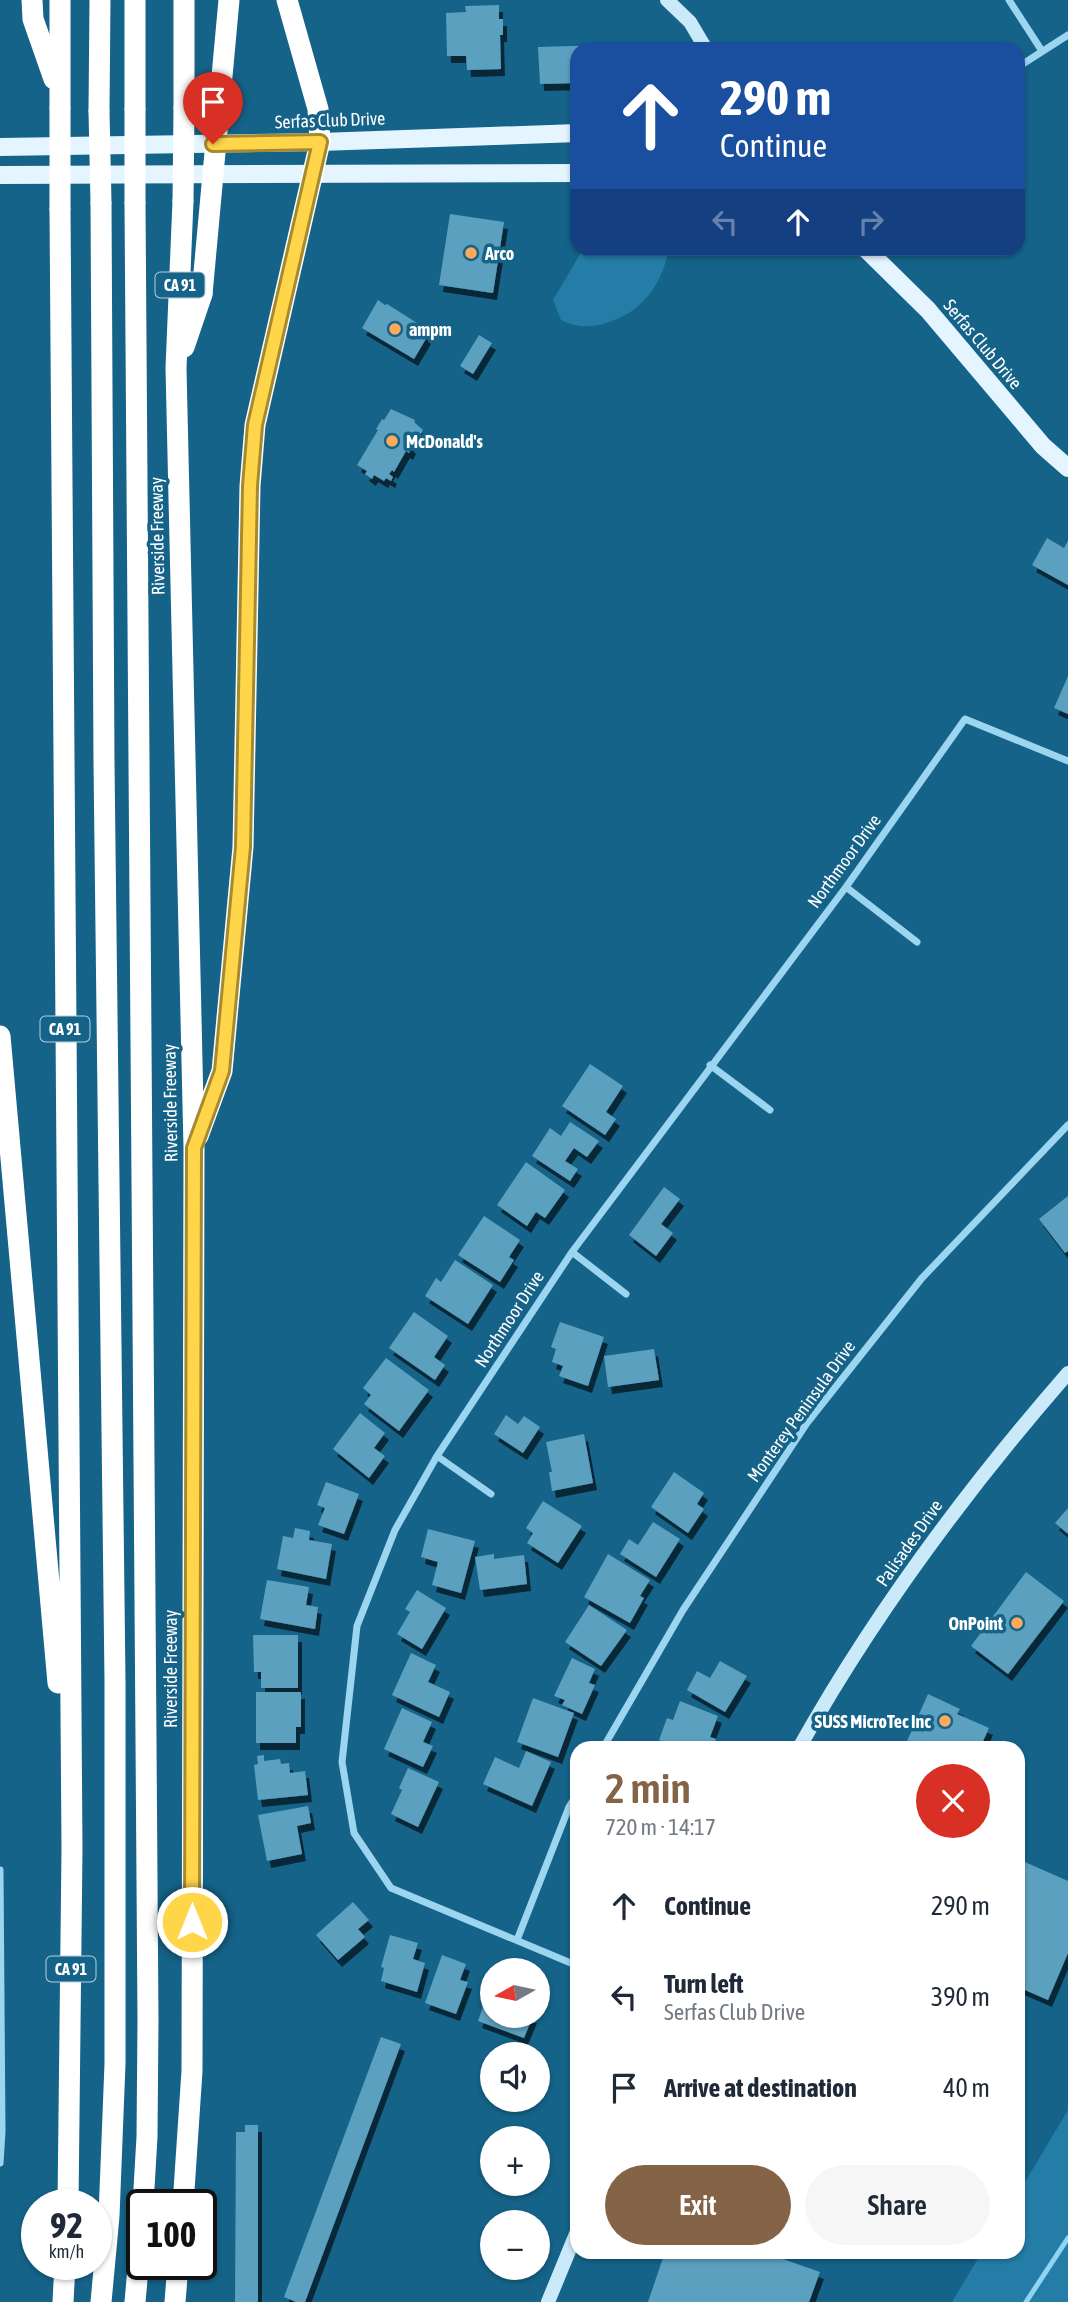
<!DOCTYPE html>
<html lang="en">
<head>
<meta charset="utf-8">
<style>
  body { margin:0; font-family:"Asap Condensed",sans-serif; background:#f6f6f7; color:#1f2937; height:100vh; display:flex; flex-direction:column; font-size:26px; white-space:nowrap }
  * { box-sizing:border-box; margin:0 }
  p { font-size:23px; color:#747a83 }
  .icon { flex:none; width:38px; height:38px; fill:none; stroke:currentColor; stroke-width:2; stroke-linecap:round; stroke-linejoin:round }
  .map { position:relative; flex:1; overflow:hidden }
  .details { position:absolute; left:570px; top:1741px; width:455px; height:518px; display:flex; flex-direction:column; background:#fff; border-radius:21px; box-shadow:0 2px 5px #0004 }
  .details>* { flex:none }
  .guide { position:absolute; left:570px; top:42px; width:455px; height:214px; border-radius:21px; box-shadow:0 2px 5px #0004; background:#1a4fa0; color:#fff; overflow:hidden }
  .needle { width:46px; rotate:261deg }
  .tools { position:absolute; left:480px; top:1958px; display:grid; gap:14px }
  .tools a { display:grid; place-items:center; width:70px; height:70px; border-radius:50%; background:#fff; box-shadow:0 2px 5px #0004; font-size:35px }
  .speed { position:absolute; left:21px; top:2189px; display:flex; gap:14px; font-size:35px; font-weight:700; text-align:center }
  .speed>* { display:grid; place-content:center; width:91px; height:91px; border-radius:50%; background:#fff; box-shadow:0 2px 5px #0004; line-height:1 }
  .speed small { font-size:18px; font-weight:400 }
  .speed .limit { border:4px solid #111; border-radius:10px; background:#fff; color:#111 }
  .pin { position:absolute; display:grid; place-items:center; width:60px; height:60px; color:#fff; margin:-72px -30px; border-radius:50% 50% 50% 0; rotate:-45deg; box-shadow:0 0 7px #0007 }
  .pin .icon { rotate:45deg }
  .me { position:absolute; width:77px; margin:-38px; rotate:0deg; stroke-linejoin:round; filter:drop-shadow(0 0 5px #0008) }
  .turn { display:flex; align-items:center; gap:24px; height:147px; padding:0 35px; font-size:32px }
  .turn .icon { width:91px; height:91px; stroke-width:2.5 }
  .turn b { display:block; font-size:49px; line-height:60px }
  .lanes { display:flex; align-items:center; height:66px; padding:0 35px; background:#0003; justify-content:center; gap:35px; direction:ltr }
  .lanes .off { opacity:.35 }
  .round { display:grid; place-items:center; flex:none; width:74px; height:74px; border-radius:37px; background:#f6f6f7 }
  .headline { display:flex; align-items:center; justify-content:space-between; height:119px; padding:0 35px }
  h1 { font-size:42px; font-weight:600; line-height:52px; color:#846347 }
  .button { display:flex; gap:14px; margin-top:auto; padding:14px 35px }
  .button a { flex:1; height:80px; border-radius:42px; background:#846347; color:#fff; font-size:28px; font-weight:600; line-height:80px; text-align:center }
  .button a+a { background:#f6f6f7; color:#1f2937 }
  ul { padding:0; list-style:none }
  li { display:flex; align-items:center; gap:21px; height:91px; padding:0 35px }
  li div { flex:1 }
  li b { display:block; font-size:26px }
  li em { font-style:normal }
  .map>svg:first-child { display:block }
  .green { fill:#247da7 }
  .lines { fill:none; stroke-linecap:round; stroke-linejoin:round }
  .stream { stroke:#8ed4f2; stroke-width:5 }
  .building { fill:#5ca0bf; filter:url(#shadow) }
  .street { stroke:#9cd5ef; stroke-width:7 }
  .secondary { stroke:#caeafa; stroke-width:14 }
  .primary { stroke:#e4f5ff; stroke-width:18 }
  .highway { stroke:#fff; stroke-width:21 }
  .highway-bridge { stroke:#fff; stroke-width:21 }
  .route-casing { stroke:#a68a30; stroke-width:18 }
  .route { stroke:#ffd54a; stroke-width:12 }
  .poi-dot { fill:#ffa95a; stroke:#156389; stroke-width:2.5 }
  .labels { text-anchor:middle; dominant-baseline:central; stroke-width:7; stroke-linejoin:round; paint-order:stroke }
  .shield { fill:#156389; stroke:#b9d0dc; stroke-width:2 }
  .shield-label { font-size:16px; font-weight:bold; fill:#fff }
  .street-label { font-size:18px; fill:#fff; stroke:#156389 }
  .poi-label { font-size:18px; font-weight:bold; fill:#fff; stroke:#156389; text-anchor:start }
</style>
</head>
<body>
<div class="map">
<svg width="1068" height="2302" viewBox="0 0 1068 2302">
  <defs>
    <filter id="shadow"><feDropShadow dx="4" dy="7" stdDeviation="0" flood-color="#0009"/></filter>
  </defs>
  <rect width="100%" height="100%" fill="#156389"/>
  <!-- green -->
  <path class="green" d="M 583,249 L 583,248 L 669,249 C 662,283 644,311 609,322 C 593,328 576,328 561,320 L 553,300 Z
    M 1068,2110 L 1068,2302 L 952,2302 L 982,2252 L 1018,2252 L 1019,2192 Z"/>
  <g class="lines">
    <!-- stream -->
    <path class="stream" d="M 1026,2302 L 1068,2238"/>
  </g>
  <!-- building -->
  <path class="building" d="M 499,5 L 499,19 L 503,19 L 503,35 L 500,35 L 501,69 L 467,70 L 466,56 L 447,56 L 446,13 L 466,12 L 465,6 Z
    M 608,45 L 608,49 L 578,49 L 578,83 L 540,84 L 538,47 Z
    M 450,214 L 504,222 L 493,293 L 439,285 Z
    M 378,300 L 385,305 L 387,304 L 428,330 L 425,335 L 427,337 L 414,359 L 362,328 Z
    M 479,335 L 492,343 L 473,374 L 460,366 Z
    M 391,409 L 415,420 L 414,422 L 423,430 L 419,437 L 416,435 L 410,445 L 412,447 L 409,453 L 406,451 L 394,472 L 392,470 L 389,474 L 393,477 L 391,481 L 386,478 L 384,481 L 374,475 L 372,479 L 365,474 L 367,471 L 357,465 L 378,430 L 376,429 L 382,419 L 384,420 Z
    M 1047,538 L 1064,548 L 1068,541 L 1068,585 L 1032,565 Z
    M 1068,676 L 1068,714 L 1054,708 Z
    M 590,1064 L 623,1086 L 606,1112 L 616,1119 L 605,1135 L 562,1106 Z
    M 570,1122 L 599,1141 L 587,1157 L 574,1148 L 565,1161 L 578,1169 L 570,1181 L 532,1156 L 550,1128 L 561,1136 Z
    M 526,1162 L 565,1190 L 545,1218 L 536,1212 L 527,1226 L 497,1205 Z
    M 664,1187 L 680,1199 L 661,1224 L 673,1233 L 656,1256 L 629,1235 Z
    M 1068,1196 L 1068,1251 L 1065,1253 L 1039,1219 Z
    M 484,1216 L 520,1240 L 509,1257 L 514,1260 L 500,1282 L 458,1255 Z
    M 455,1260 L 493,1285 L 468,1324 L 425,1296 L 436,1278 L 441,1282 Z
    M 414,1312 L 448,1336 L 434,1357 L 445,1365 L 435,1380 L 389,1348 Z
    M 560,1322 L 604,1337 L 588,1386 L 559,1376 L 563,1366 L 552,1362 L 556,1349 L 551,1347 Z
    M 654,1349 L 659,1380 L 608,1387 L 604,1356 Z
    M 386,1358 L 429,1390 L 399,1431 L 364,1404 L 371,1395 L 363,1388 Z
    M 360,1413 L 385,1433 L 374,1448 L 385,1456 L 369,1478 L 333,1449 Z
    M 506,1415 L 518,1424 L 524,1416 L 540,1427 L 523,1453 L 494,1434 Z
    M 584,1434 L 593,1483 L 552,1491 L 549,1472 L 552,1472 L 546,1442 Z
    M 674,1472 L 704,1493 L 697,1504 L 704,1509 L 688,1533 L 651,1507 Z
    M 326,1482 L 359,1494 L 344,1534 L 318,1525 L 325,1508 L 317,1505 Z
    M 543,1501 L 582,1526 L 558,1563 L 527,1543 L 533,1533 L 526,1528 Z
    M 1068,1508 L 1068,1534 L 1055,1523 Z
    M 653,1522 L 680,1539 L 656,1577 L 620,1554 L 629,1539 L 638,1545 Z
    M 295,1528 L 310,1531 L 309,1540 L 332,1544 L 326,1579 L 277,1569 L 283,1536 L 293,1538 Z
    M 428,1529 L 475,1541 L 461,1593 L 432,1585 L 438,1562 L 421,1557 Z
    M 494,1554 L 494,1559 L 524,1555 L 527,1584 L 480,1590 L 475,1557 Z
    M 608,1554 L 650,1580 L 640,1596 L 644,1598 L 630,1623 L 584,1597 Z
    M 1026,1572 L 1064,1601 L 1008,1674 L 971,1646 Z
    M 267,1580 L 309,1587 L 306,1605 L 318,1607 L 315,1629 L 260,1619 Z
    M 417,1590 L 446,1608 L 422,1649 L 397,1634 L 410,1612 L 405,1609 Z
    M 589,1605 L 627,1630 L 601,1666 L 565,1642 Z
    M 253,1635 L 298,1635 L 298,1688 L 261,1688 L 261,1672 L 254,1672 Z
    M 411,1653 L 436,1665 L 428,1682 L 450,1692 L 439,1717 L 392,1695 Z
    M 572,1658 L 595,1669 L 589,1683 L 595,1685 L 582,1714 L 562,1705 L 565,1700 L 554,1696 Z
    M 720,1661 L 747,1676 L 725,1712 L 687,1690 L 697,1671 L 710,1678 Z
    M 256,1692 L 301,1692 L 301,1727 L 296,1727 L 296,1743 L 256,1743 Z
    M 928,1694 L 960,1709 L 957,1714 L 989,1728 L 980,1748 L 904,1748 Z
    M 533,1698 L 574,1713 L 558,1757 L 517,1742 Z
    M 680,1701 L 718,1716 L 710,1737 L 716,1739 L 712,1748 L 682,1748 L 659,1740 L 667,1718 L 673,1720 Z
    M 402,1708 L 432,1722 L 423,1742 L 433,1746 L 423,1767 L 384,1749 Z
    M 526,1751 L 551,1762 L 532,1806 L 483,1784 L 495,1757 L 519,1768 Z
    M 264,1755 L 264,1761 L 280,1759 L 281,1764 L 289,1763 L 290,1773 L 305,1771 L 308,1795 L 258,1800 L 254,1765 L 258,1764 L 257,1756 Z
    M 408,1768 L 439,1782 L 418,1827 L 391,1814 L 402,1790 L 399,1788 Z
    M 308,1806 L 311,1823 L 297,1826 L 302,1854 L 267,1861 L 258,1815 Z
    M 1018,1859 L 1068,1881 L 1068,1953 L 1048,2000 L 1018,1987 Z
    M 353,1902 L 369,1920 L 358,1929 L 365,1937 L 338,1960 L 316,1935 Z
    M 390,1935 L 418,1943 L 413,1959 L 425,1963 L 417,1992 L 381,1981 L 384,1968 L 381,1967 Z
    M 442,1955 L 466,1964 L 460,1980 L 468,1982 L 456,2014 L 425,2003 Z
    M 491,1984 L 492,2016 L 533,2016 L 524,2038 L 478,2021 Z
    M 381,2037 L 401,2044 L 305,2302 L 296,2302 L 284,2297 Z
    M 245,2125 L 258,2125 L 258,2302 L 235,2302 L 236,2132 L 245,2132 Z
    M 665,2252 L 763,2252 L 820,2272 L 809,2302 L 648,2302 Z"/>
  <g class="lines">
    <!-- street -->
    <path class="street" d="M 1009,0 L 1042,51
      M 1018,67 L 1068,35
      M 846,887 L 917,942
      M 710,1065 L 770,1110
      M 572,1252 L 626,1294
      M 437,1456 L 491,1494
      M 603,1748 L 683,1610 L 807,1423 L 922,1278 L 1068,1125
      M 0,1870 L 2,2131 L 0,2163
      M 517,1940 L 569,1807 L 578,1793
      M 578,1966 L 391,1888 L 354,1833 L 342,1762 L 357,1626 L 395,1530 L 437,1456 L 572,1252 L 846,887 L 965,719 L 1068,761"/>
    <!-- secondary -->
    <path class="secondary" d="M 667,0 L 690,22 L 706,49
      M 799,1748 C 874,1614 967,1489 1068,1373
      M 548,2302 L 578,2229"/>
    <!-- primary -->
    <path class="primary" d="M 0,147 L 320,142 L 578,133
      M 0,175 L 578,173
      M 865,248 L 928,310 L 1043,446 L 1068,468"/>
    <!-- highway -->
    <path class="highway" d="M 32,0 L 33,19 L 54,79
      M 135,0 L 135,109
      M 60,108 L 60,0
      M 184,108 L 184,0
      M 99,111 L 100,0
      M 135,203 L 148,2021 L 147,2137 L 143,2205
      M 60,209 L 72,1849 L 68,2205
      M 184,347 L 202,294
      M 0,1036 L 58,1683
      M 198,1136 L 222,1071 L 243,847 L 250,486 L 255,425 L 320,142 L 318,109 L 287,0
      M 183,2205 L 192,2071 L 194,1148 L 176,368 L 183,201
      M 63,2302 L 65,2264
      M 101,2302 L 109,2216 L 115,2064 L 115,1681 L 104,763 L 101,203
      M 135,2302 L 142,2223
      M 175,2302 L 178,2264"/>
    <!-- highway-bridge -->
    <path class="highway-bridge" d="M 60,108 L 60,209
      M 99,111 L 101,203
      M 183,201 L 184,108
      M 135,203 L 135,109
      M 202,294 L 229,0"/>
  </g>
  <g class="lines">
    <!-- route casing -->
    <g class="route-casing">
      <path id="route" d="M 192,1922 L 194,1148 L 222,1071 L 243,847 L 250,486 L 255,425 L 320,142 L 213,144"/>
    </g>
    <!-- route -->
    <use href="#route" class="route"/>
  </g>
  <!-- markers -->
  <g class="poi-dot">
    <circle cx="471" cy="253" r="7"/>
    <circle cx="395" cy="329" r="7"/>
    <circle cx="392" cy="441" r="7"/>
    <circle cx="1017" cy="1623" r="7"/>
    <circle cx="945" cy="1721" r="7"/>
  </g>
  <g class="labels">
    <!-- shield labels -->
    <g class="shield">
      <rect x="155.5" y="272.5" width="49" height="25" rx="5"/>
      <rect x="40.5" y="1016.5" width="49" height="25" rx="5"/>
      <rect x="46.5" y="1956.5" width="49" height="25" rx="5"/>
    </g>
    <g class="shield-label">
      <text x="180" y="285">CA 91</text>
      <text x="65" y="1029">CA 91</text>
      <text x="71" y="1969">CA 91</text>
    </g>
    <!-- street labels -->
    <g class="street-label">
      <text transform="translate(330 120) rotate(-2)">Serfas Club Drive</text>
      <text transform="translate(983 344) rotate(50)">Serfas Club Drive</text>
      <text transform="translate(157 536) rotate(-91)">Riverside Freeway</text>
      <text transform="translate(844 861) rotate(-54)">Northmoor Drive</text>
      <text transform="translate(170 1103) rotate(-91)">Riverside Freeway</text>
      <text transform="translate(509 1319) rotate(-57)">Northmoor Drive</text>
      <text transform="translate(801 1411) rotate(-54)">Monterey Peninsula Drive</text>
      <text transform="translate(909 1543) rotate(-55)">Palisades Drive</text>
      <text transform="translate(170 1669) rotate(-90)">Riverside Freeway</text>
    </g>
    <!-- poi labels -->
    <g class="poi-label">
      <text x="485" y="253">Arco</text>
      <text x="409" y="329">ampm</text>
      <text x="406" y="441">McDonald's</text>
      <text x="1003" y="1623" text-anchor="end">OnPoint</text>
      <text x="931" y="1721" text-anchor="end">SUSS MicroTec Inc</text>
    </g>
  </g>
</svg>
<div class="tools">
<a><svg class="needle" viewBox="-14 -14 28 28"><path d="M0-13l5 13h-10z" fill="#e53935"/><path d="M0 13l5-13h-10z" fill="#747a83"/></svg></a>
<a><svg class="icon" aria-label="sound" viewBox="0 0 24 24"><path d="M4 9h4l5-4v14l-5-4H4zM17 9q2 3 0 6"/></svg></a>
<a>+</a>
<a>−</a>
</div>
<div class="speed"><div>92<small>km/h</small></div><div class="limit">100</div></div>
<div class="pin" style="left:213px;top:144px;background:#d93025"><svg class="icon" aria-label="arrive" viewBox="0 0 24 24"><path d="M6 21V4h12l-3 4 3 4H6"/></svg></div>
<svg class="me" style="left:192px;top:1922px" viewBox="-20 -20 40 40"><circle r="17" fill="#ffd54a" stroke="#fff" stroke-width="3"/><path d="M0-11L8 9 0 5-8 9z" fill="#fff"/></svg>
<div class="guide">
<div class="turn"><svg class="icon" aria-label="ahead" viewBox="0 0 24 24"><path d="M12 20V5M6 11l6-6 6 6"/></svg><div><b>290 m</b>Continue</div></div>
<div class="lanes"><svg class="icon off" aria-label="left" viewBox="0 0 24 24"><path d="M17 20v-9H6M10 6l-5 5 5 5"/></svg><svg class="icon" aria-label="ahead" viewBox="0 0 24 24"><path d="M12 20V5M6 11l6-6 6 6"/></svg><svg class="icon off" aria-label="right" viewBox="0 0 24 24"><path d="M7 20v-9h11M14 6l5 5-5 5"/></svg></div>
</div>
<section class="details">
<div class="headline"><div><h1>2 min</h1><p>720 m · 14:17</p></div><a class="round" style="background:#d93025;color:#fff"><svg class="icon" aria-label="close" viewBox="0 0 24 24"><path d="M6 6l12 12M18 6L6 18"/></svg></a></div>
<ul>
<li><svg class="icon" aria-label="ahead" viewBox="0 0 24 24"><path d="M12 20V5M6 11l6-6 6 6"/></svg><div><b>Continue</b></div><em>290 m</em></li>
<li><svg class="icon" aria-label="left" viewBox="0 0 24 24"><path d="M17 20v-9H6M10 6l-5 5 5 5"/></svg><div><b>Turn left</b><p>Serfas Club Drive</p></div><em>390 m</em></li>
<li><svg class="icon" aria-label="arrive" viewBox="0 0 24 24"><path d="M6 21V4h12l-3 4 3 4H6"/></svg><div><b>Arrive at destination</b></div><em>40 m</em></li>
</ul>
<div class="button"><a>Exit</a><a>Share</a></div>
</section>
</div>
</body>
</html>
